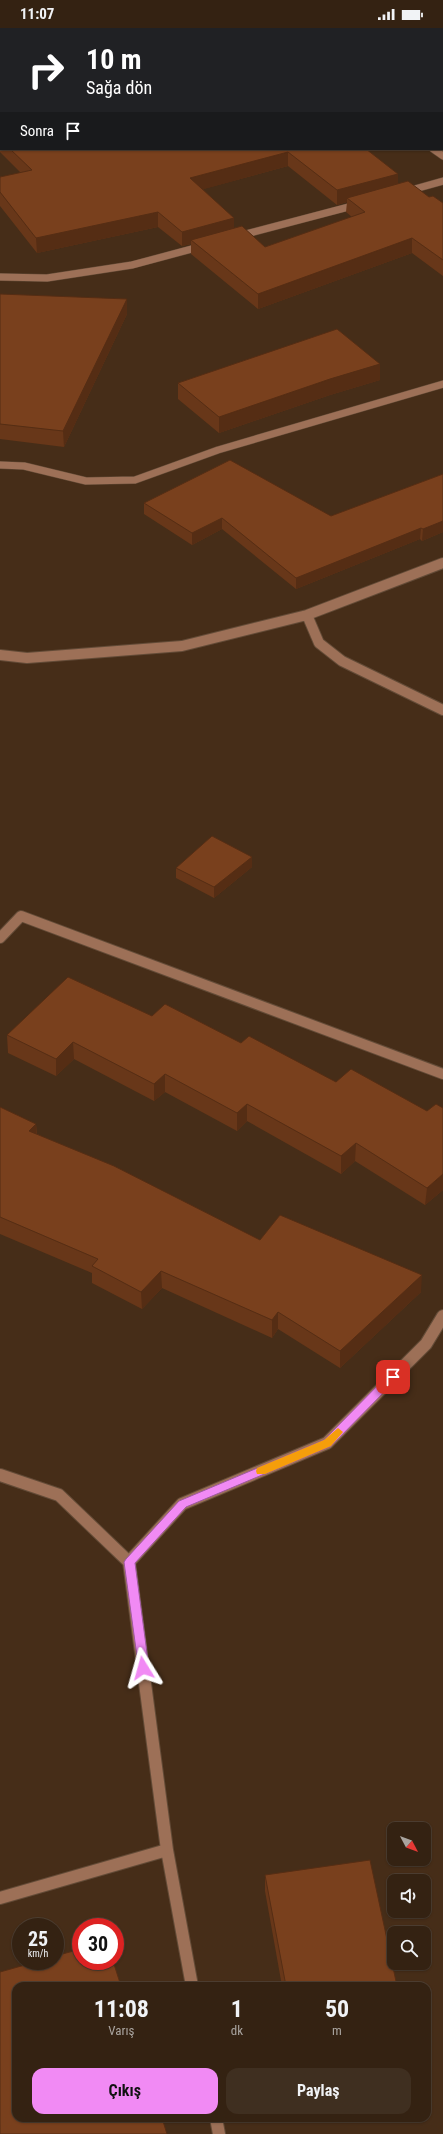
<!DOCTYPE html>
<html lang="tr">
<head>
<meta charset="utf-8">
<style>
  body { margin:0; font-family:"Roboto Condensed",sans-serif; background:#3f2f20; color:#f1f3f6; height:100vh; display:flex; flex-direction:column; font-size:15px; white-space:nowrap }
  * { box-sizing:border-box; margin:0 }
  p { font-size:13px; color:#a9a49f }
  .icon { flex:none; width:22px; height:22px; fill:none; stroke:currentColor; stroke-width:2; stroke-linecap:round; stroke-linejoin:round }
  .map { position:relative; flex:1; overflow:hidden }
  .drawer { position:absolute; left:12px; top:1954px; width:419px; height:140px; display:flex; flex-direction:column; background:#342212; border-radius:12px; box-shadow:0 1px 3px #0004,0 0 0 1px #4e3f32 }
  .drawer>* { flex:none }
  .guide { position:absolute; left:0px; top:0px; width:443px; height:122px; box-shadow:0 1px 3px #0004,0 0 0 1px #4e3f32; background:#202124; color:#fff; overflow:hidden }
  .needle { width:26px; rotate:131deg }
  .fabs { position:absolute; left:387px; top:1794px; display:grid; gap:8px }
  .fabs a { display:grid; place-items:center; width:44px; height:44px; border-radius:8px; background:#342212; box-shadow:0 1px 3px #0004,0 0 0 1px #4e3f32; font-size:20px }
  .speed { position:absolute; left:12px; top:1890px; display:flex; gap:8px; font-size:20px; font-weight:700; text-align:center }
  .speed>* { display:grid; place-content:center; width:52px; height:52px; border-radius:50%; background:#342212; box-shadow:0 1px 3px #0004,0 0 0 1px #4e3f32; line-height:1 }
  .speed small { font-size:10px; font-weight:400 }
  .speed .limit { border:6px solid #d22; background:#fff; color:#111 }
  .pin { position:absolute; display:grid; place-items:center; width:34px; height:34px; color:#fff; margin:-17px; border-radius:8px; box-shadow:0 2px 6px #0006 }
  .me { position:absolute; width:44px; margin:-22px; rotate:352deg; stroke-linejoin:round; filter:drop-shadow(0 0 3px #0008) }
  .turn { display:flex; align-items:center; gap:14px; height:84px; padding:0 20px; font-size:18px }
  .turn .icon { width:52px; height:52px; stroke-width:2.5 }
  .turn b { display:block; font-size:28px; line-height:34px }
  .then { display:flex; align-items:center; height:38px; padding:0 20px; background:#0003; gap:8px; font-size:15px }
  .eta { display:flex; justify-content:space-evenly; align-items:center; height:68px; text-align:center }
  .eta b { font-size:24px; font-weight:700; line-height:28px }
  .primary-button { display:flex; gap:8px; margin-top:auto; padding:8px 20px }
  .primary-button a { flex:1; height:46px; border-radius:12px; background:#f18af4; color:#111; font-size:16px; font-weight:700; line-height:46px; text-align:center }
  .primary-button a+a { background:#3f2f20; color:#f1f3f6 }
  .status { display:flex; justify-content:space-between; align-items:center; height:28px; padding:0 20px; background:#342212; direction:ltr }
  .status svg { height:11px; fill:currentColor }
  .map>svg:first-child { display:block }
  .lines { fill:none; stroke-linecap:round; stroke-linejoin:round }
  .minor-far2-casing { stroke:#634b37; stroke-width:8 }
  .minor-far1-casing { stroke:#634b37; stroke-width:12 }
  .minor-casing { stroke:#634b37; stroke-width:14 }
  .minor-far2 { stroke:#9d7057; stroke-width:7 }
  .minor-far1 { stroke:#9d7057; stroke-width:10 }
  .minor { stroke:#9d7057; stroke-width:12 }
  .wall { fill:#683719; fill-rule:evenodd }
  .shaded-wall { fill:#552d14 }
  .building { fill:#79401d; stroke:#552d14 }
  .route { fill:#f18af4; stroke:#9d5a9f }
  .slow { fill:#f59e0b }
</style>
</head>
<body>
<div class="status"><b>11:07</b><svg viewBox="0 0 49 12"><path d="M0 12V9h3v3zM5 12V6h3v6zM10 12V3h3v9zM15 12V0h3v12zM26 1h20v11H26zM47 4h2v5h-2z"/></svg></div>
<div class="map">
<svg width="443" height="2106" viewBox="0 0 443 2106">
  <rect width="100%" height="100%" fill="#462d18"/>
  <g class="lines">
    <!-- minor-far2 casing -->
    <g class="minor-far2-casing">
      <path id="minor-far2" d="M 433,121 L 443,128
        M 404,164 L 443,153
        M 238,208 L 360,176
        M 0,249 L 47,250 L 132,237 L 203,218
        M 0,437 L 24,438 L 86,453 L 135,452 L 218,422 L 443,356"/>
    </g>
    <!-- minor-far1 casing -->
    <g class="minor-far1-casing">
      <path id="minor-far1" d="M 307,587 L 319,615 L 342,633 L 443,682
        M 0,627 L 27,630 L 182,618 L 307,587 L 443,535
        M 0,910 L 21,888 L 443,1046"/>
    </g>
    <!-- minor casing -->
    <g class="minor-casing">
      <path id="minor" d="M 0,1447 L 59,1467 L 129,1534
        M 167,1822 L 192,1958
        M 0,1870 L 167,1822 L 129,1534 L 182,1476 L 327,1415 L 426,1316 L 443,1288
        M 216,2090 L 219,2106"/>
    </g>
    <!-- minor-far2 -->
    <use href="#minor-far2" class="minor-far2"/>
    <!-- minor-far1 -->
    <use href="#minor-far1" class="minor-far1"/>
    <!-- minor -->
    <use href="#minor" class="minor"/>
  </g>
  <!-- wall -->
  <path class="wall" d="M 173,0 L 418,0 L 418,1 L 174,1 Z
    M 0,4 L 1,4 L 1,121 L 366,121 L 398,156 L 443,175 L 443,248 L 412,225 L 258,281 L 191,226 L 191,216 L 182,218 L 158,199 L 37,225 L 0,178 L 0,149 L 21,145 L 0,124 ZM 288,138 L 337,177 L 347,174 L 346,184 L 352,189 L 265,219 L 234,200 L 203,161 Z
    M 0,266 L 127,286 L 64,419 L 0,411 Z
    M 380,352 L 330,367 L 219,405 L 178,371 L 178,355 Z
    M 443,446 L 443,504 L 422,513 L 420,511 L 296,561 L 222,501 L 192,517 L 144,486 L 144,475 L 331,488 Z
    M 252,829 L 252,839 L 214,870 L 176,850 L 176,840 Z
    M 152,988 L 241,1015 L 336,1054 L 427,1083 L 443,1080 L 443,1162 L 425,1177 L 355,1133 L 341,1146 L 247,1093 L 237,1103 L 165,1064 L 154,1073 L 74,1031 L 56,1048 L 8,1025 L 7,1007 Z
    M 0,1079 L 36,1096 L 37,1106 L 260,1212 L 421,1264 L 340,1340 L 278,1301 L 272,1310 L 162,1260 L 142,1281 L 92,1255 L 92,1245 L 0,1206 Z
    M 265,1847 L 397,1958 L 282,1958 L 265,1863 Z"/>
  <!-- shaded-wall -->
  <path class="shaded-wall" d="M 323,0 L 352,0 L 352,1 L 318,1 Z
    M 397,0 L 418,0 L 418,1 L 393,1 Z
    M 288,124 L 288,138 L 190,165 L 190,150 Z
    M 398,146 L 398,160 L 347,170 L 347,174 L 337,177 L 337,162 Z
    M 158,184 L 158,199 L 37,225 L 36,210 Z
    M 234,190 L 234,204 L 191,212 L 191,216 L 182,218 L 182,204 Z
    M 412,210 L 412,225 L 258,281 L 258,266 Z
    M 127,271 L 127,286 L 64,419 L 63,403 Z
    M 380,336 L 380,352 L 330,367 L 219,405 L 219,389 L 330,351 Z
    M 222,490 L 222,501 L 192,517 L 192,505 Z
    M 443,493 L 443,504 L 422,513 L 423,501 Z
    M 421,500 L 420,511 L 296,561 L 296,550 Z
    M 252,829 L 252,839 L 214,870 L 214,859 Z
    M 73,1014 L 74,1031 L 56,1048 L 56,1031 Z
    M 165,1046 L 165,1064 L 154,1073 L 154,1056 Z
    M 247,1076 L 247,1093 L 237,1103 L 237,1085 Z
    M 36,1096 L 37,1113 L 29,1103 Z
    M 356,1115 L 355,1133 L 341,1146 L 341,1128 Z
    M 443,1146 L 443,1162 L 425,1177 L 427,1160 Z
    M 161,1243 L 162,1260 L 142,1281 L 141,1264 Z
    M 422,1247 L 421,1264 L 340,1340 L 340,1323 Z
    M 278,1284 L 278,1301 L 272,1310 L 272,1292 Z"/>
  <!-- building -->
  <path class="building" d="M 187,0 L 323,0 L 318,1 L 188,1 Z
    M 361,0 L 397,0 L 393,1 L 362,1 Z
    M 0,4 L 1,4 L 1,84 L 0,83 Z
    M 0,86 L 1,86 L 1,112 L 0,111 Z
    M 10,121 L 366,121 L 398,146 L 337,162 L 288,124 L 190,150 L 234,190 L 182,204 L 158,184 L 36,210 L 0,164 L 0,149 L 32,142 Z
    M 408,153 L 429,169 L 433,168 L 443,175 L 443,232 L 412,210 L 258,266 L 191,212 L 242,198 L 265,219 L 365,184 L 347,170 Z
    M 0,266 L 127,271 L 63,403 L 0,396 Z
    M 337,301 L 380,336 L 330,351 L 219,389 L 178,355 Z
    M 230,432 L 331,488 L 443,446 L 443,493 L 423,501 L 421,500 L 296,550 L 222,490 L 192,505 L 144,475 Z
    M 212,808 L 252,829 L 214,859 L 176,840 Z
    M 68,949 L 152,988 L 165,976 L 241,1015 L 249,1008 L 336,1054 L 351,1041 L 427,1083 L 436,1076 L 443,1080 L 443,1146 L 427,1160 L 356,1115 L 341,1128 L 247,1076 L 237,1085 L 165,1046 L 154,1056 L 73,1014 L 56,1031 L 7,1007 Z
    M 0,1079 L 36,1096 L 29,1103 L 114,1138 L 260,1212 L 280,1187 L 422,1247 L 340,1323 L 278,1284 L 272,1292 L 161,1243 L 141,1264 L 92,1238 L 98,1231 L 0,1189 Z
    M 370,1832 L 397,1958 L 286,1958 L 265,1847 Z
    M 81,1921 L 81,1933 L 113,1933 L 121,1958 L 16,1958 L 16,2090 L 162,2090 L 167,2106 L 0,2106 L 0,1944 L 39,1933 L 55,1933 L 55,1928 Z"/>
  <!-- route -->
  <path class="route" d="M 393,1345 L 396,1346 L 396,1352 L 331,1418 L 186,1479 L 135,1535 L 149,1640 L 147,1643 L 139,1643 L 124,1534 L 126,1531 L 179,1473 L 324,1412 L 389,1346 Z"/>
  <!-- slow -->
  <path class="slow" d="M 338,1400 L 343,1404 L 331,1418 L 265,1446 L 257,1446 L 256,1443 L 257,1440 L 324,1412 Z"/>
</svg>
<div class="fabs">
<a><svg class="needle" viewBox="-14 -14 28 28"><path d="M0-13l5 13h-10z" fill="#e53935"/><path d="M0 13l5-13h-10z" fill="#a9a49f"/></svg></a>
<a><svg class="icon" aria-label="sound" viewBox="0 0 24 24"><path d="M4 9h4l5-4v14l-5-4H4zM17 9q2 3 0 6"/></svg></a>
<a><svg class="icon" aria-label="search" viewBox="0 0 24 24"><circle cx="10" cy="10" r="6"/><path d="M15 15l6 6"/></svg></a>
</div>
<div class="speed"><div>25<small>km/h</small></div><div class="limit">30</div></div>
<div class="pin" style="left:393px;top:1349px;background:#d93025"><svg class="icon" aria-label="arrive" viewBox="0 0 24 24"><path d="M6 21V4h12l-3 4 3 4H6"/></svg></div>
<svg class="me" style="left:143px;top:1640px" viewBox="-20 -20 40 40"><path d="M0-17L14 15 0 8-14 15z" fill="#f18af4" stroke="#fff" stroke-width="4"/></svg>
<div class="guide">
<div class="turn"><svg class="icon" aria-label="right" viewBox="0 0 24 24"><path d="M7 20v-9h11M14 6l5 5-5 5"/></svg><div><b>10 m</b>Sağa dön</div></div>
<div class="then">Sonra<svg class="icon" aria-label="arrive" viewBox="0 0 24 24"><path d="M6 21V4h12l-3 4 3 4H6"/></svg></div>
</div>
<section class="drawer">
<div class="eta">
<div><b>11:08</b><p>Varış</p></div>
<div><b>1</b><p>dk</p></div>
<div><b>50</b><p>m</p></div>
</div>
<div class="primary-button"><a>Çıkış</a><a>Paylaş</a></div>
</section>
</div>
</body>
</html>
